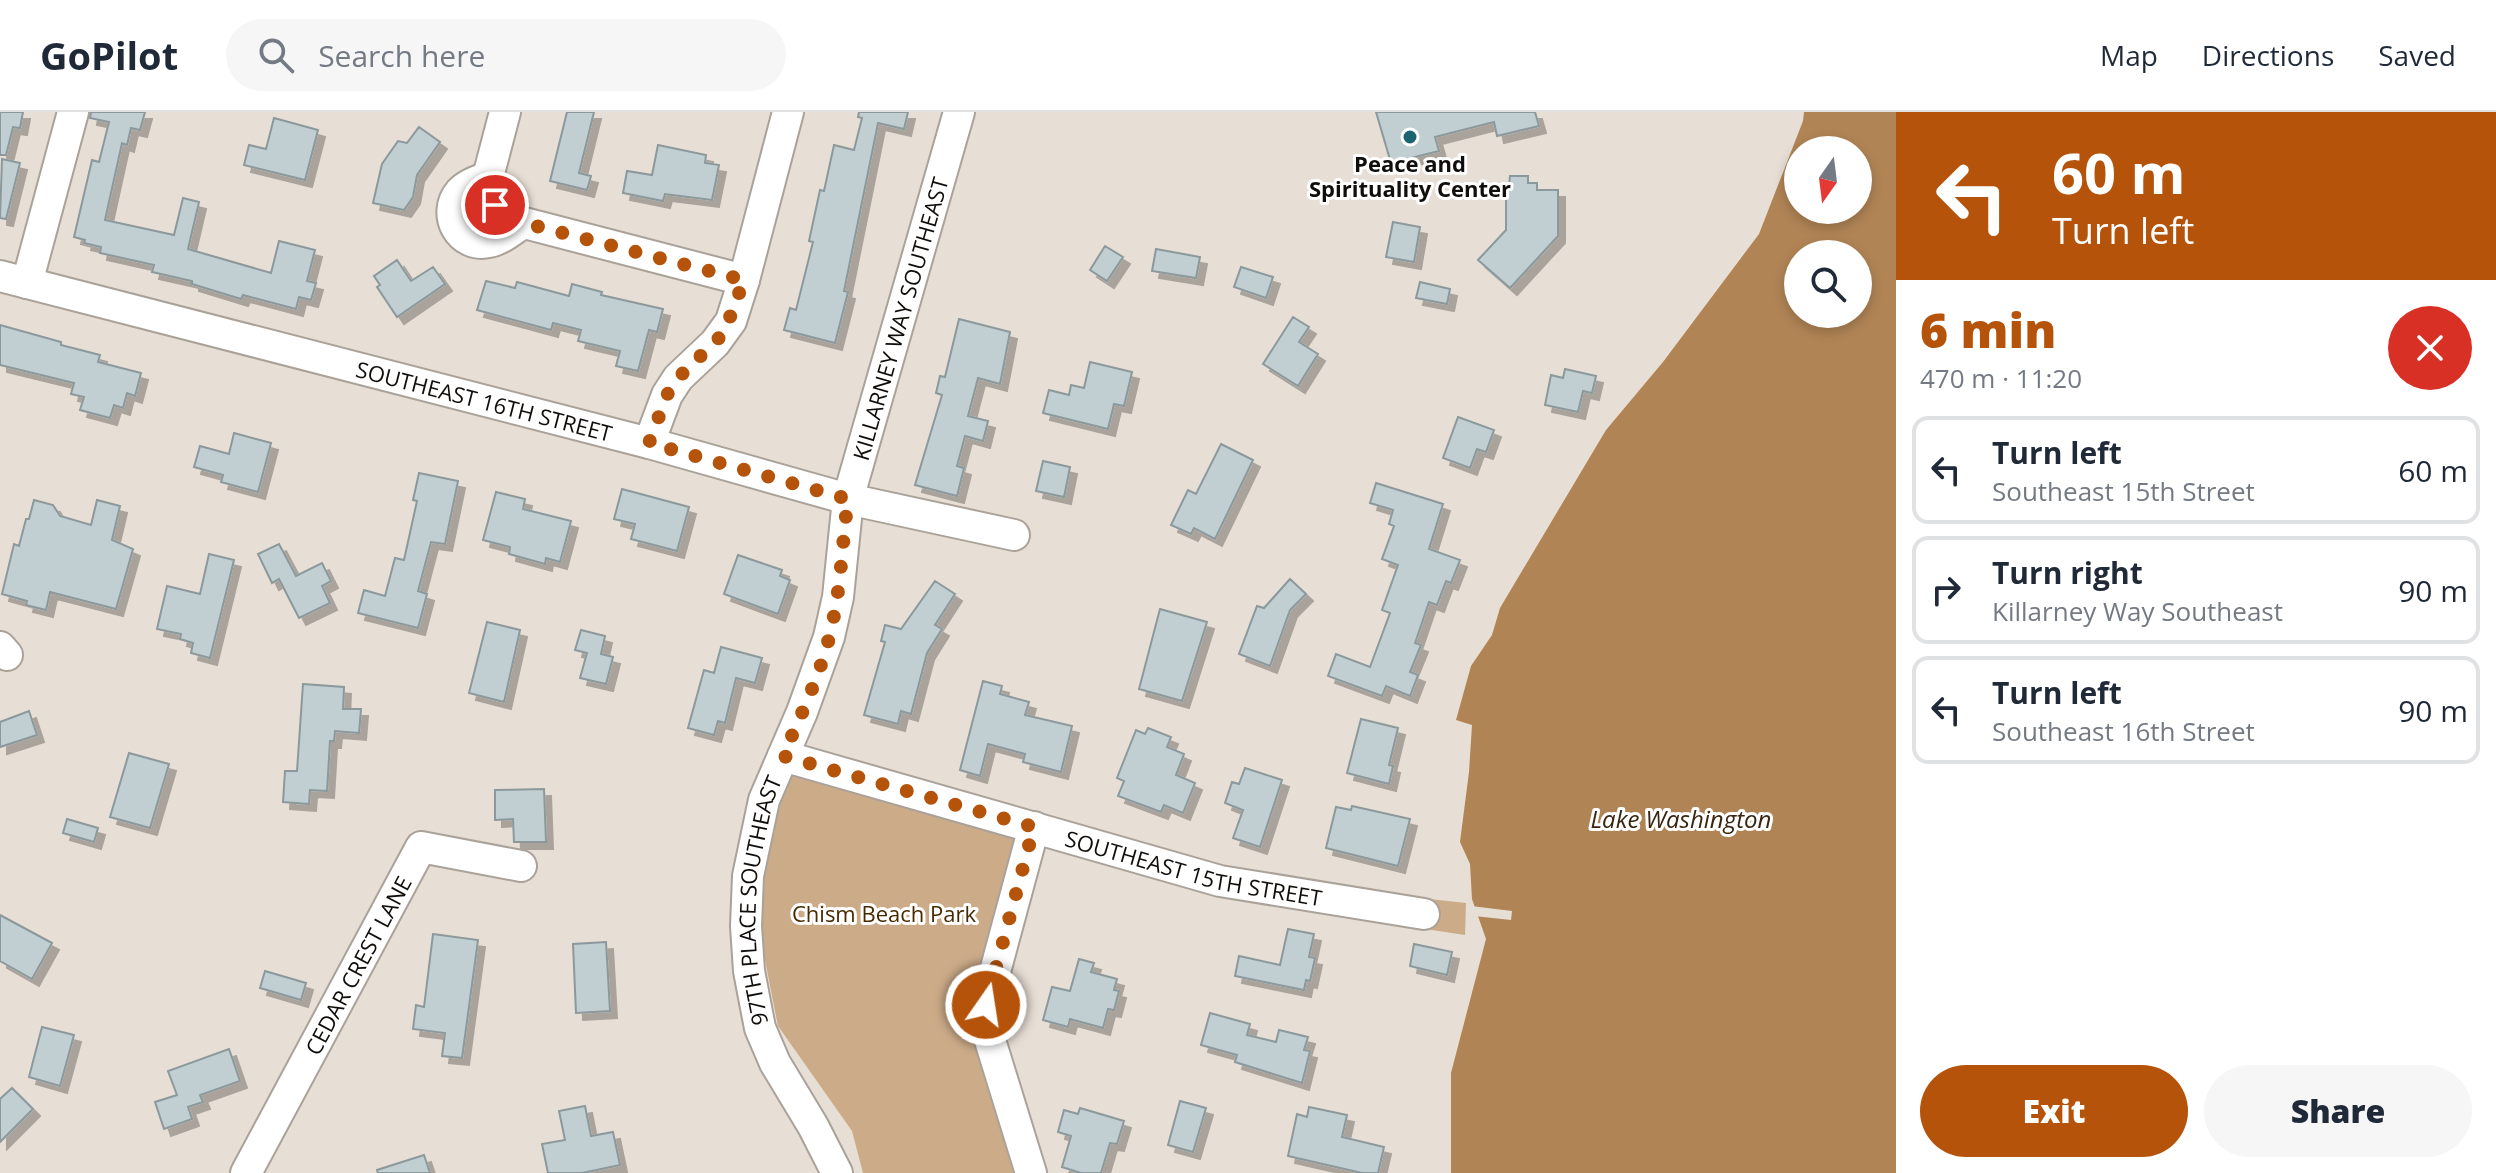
<!DOCTYPE html>
<html lang="en">
<head>
<meta charset="utf-8">
<style>
  body { margin:0; font-family:"Open Sans",sans-serif; background:#f6f6f7; color:#1f2937; height:100vh; display:flex; flex-direction:column; font-size:30px; white-space:nowrap }
  * { box-sizing:border-box; margin:0 }
  p { font-size:26px; color:#747a83 }
  .icon { flex:none; width:44px; height:44px; fill:none; stroke:currentColor; stroke-width:2; stroke-linecap:round; stroke-linejoin:round }
  .map { position:relative; flex:1; overflow:hidden }
  .panel { display:flex; flex-direction:column; background:#fff; width:600px }
  .panel>* { flex:none }
  .banner { background:#b45309; color:#fff; overflow:hidden }
  .needle { width:52px; rotate:194deg }
  .controls { position:absolute; left:1784px; top:24px; display:grid; gap:16px }
  .controls a { display:grid; place-items:center; width:88px; height:88px; border-radius:50%; background:#fff; box-shadow:0 4px 12px #0003; font-size:40px }
  .pin { position:absolute; display:grid; place-items:center; width:68px; height:68px; color:#fff; margin:-34px; border:4px solid #fff; border-radius:50%; box-shadow:0 2px 8px #0007 }
  .me { position:absolute; width:88px; margin:-44px; rotate:13deg; stroke-linejoin:round; filter:drop-shadow(0 0 6px #0008) }
  .turn { display:flex; align-items:center; gap:28px; height:168px; padding:0 24px; font-size:36px }
  .turn .icon { width:104px; height:104px; stroke-width:2.5 }
  .turn b { display:block; font-size:56px; line-height:68px }
  .round { display:grid; place-items:center; flex:none; width:84px; height:84px; border-radius:42px; background:#f6f6f7 }
  .head { display:flex; align-items:center; justify-content:space-between; height:136px; padding:0 24px }
  h1 { font-size:48px; font-weight:800; line-height:60px; color:#b45309 }
  .cta { display:flex; gap:16px; margin-top:auto; padding:16px 24px }
  .cta a { flex:1; height:92px; border-radius:48px; background:#b45309; color:#fff; font-size:32px; font-weight:800; line-height:92px; text-align:center }
  .cta a+a { background:#f6f6f7; color:#1f2937 }
  ul { padding:0; list-style:none }
  li { display:flex; align-items:center; gap:24px; height:108px; margin:0 16px 12px; padding:0 8px; border:4px solid #e0e1e3; border-radius:16px }
  li div { flex:1 }
  li b { display:block; font-size:30px }
  li em { font-style:normal }
  header { display:flex; align-items:center; gap:48px; box-sizing:border-box; height:112px; padding:0 40px; background:#fff; border-bottom:2px solid #e0e1e3 }
  header strong { font-size:38px }
  nav { display:flex; gap:44px; margin-inline-start:auto; font-size:28px }
  .search { width:560px; height:72px; background:#f6f6f7; display:flex; align-items:center; gap:20px; box-sizing:border-box; padding:0 28px; border-radius:44px; color:#747a83; font-size:30px }
  main { display:flex; flex:1; min-height:0 }
  .map>svg:first-child { display:block }
  .green { fill:#ccab88 }
  .water { fill:#b08455; fill-rule:evenodd }
  .pier { fill:#e7ded5 }
  .building { fill:#c1cfd2; stroke:#8c999c; stroke-width:2; filter:url(#shadow) }
  .lines { fill:none; stroke-linecap:round; stroke-linejoin:round }
  .minor-casing { stroke:#aaa299; stroke-width:34 }
  .minor { stroke:#fff; stroke-width:30 }
  .route { stroke:#b45309; stroke-width:14; stroke-dasharray:0 25.2 }
  .poi-dot { fill:#1d6473; stroke:#fff; stroke-width:3 }
  .labels { text-anchor:middle; dominant-baseline:central; stroke-width:6; stroke-linejoin:round; paint-order:stroke }
  .poi-label { font-size:22px; font-weight:bold; fill:#100d0a; stroke:#fff }
  .street-label { font-size:22px; fill:#100d0a; stroke:#fff }
  .park-label { font-size:22px; fill:#482a02; stroke:#fff }
  .water-label { font-size:24px; font-style:italic; fill:#392510; stroke:#fff }
</style>
</head>
<body>
<header>
<strong>GoPilot</strong>
<div class="search"><svg class="icon" aria-label="search" viewBox="0 0 24 24"><circle cx="10" cy="10" r="6"/><path d="M15 15l6 6"/></svg>Search here</div>
<nav><a>Map</a><a>Directions</a><a>Saved</a></nav>
</header>
<main>
<div class="map">
<svg width="1896" height="1061" viewBox="0 0 1896 1061">
  <defs>
    <filter id="shadow"><feDropShadow dx="7" dy="7" stdDeviation="0" flood-color="#0004"/></filter>
  </defs>
  <rect width="100%" height="100%" fill="#e7ded5"/>
  <!-- green -->
  <path class="green" d="M 785,657 L 1034,715 L 990,873 L 1028,1061 L 863,1061 L 852,1019 L 778,914 L 748,762 Z
    M 1429,787 L 1466,791 L 1465,823 L 1425,817 Z"/>
  <!-- water -->
  <path class="water" d="M 1804,0 L 1896,0 L 1896,1061 L 1451,1061 L 1451,961 L 1486,827 L 1472,787 L 1470,752 L 1460,730 L 1469,660 L 1472,613 L 1456,608 L 1471,554 L 1492,523 L 1500,496 L 1606,318 L 1663,250 L 1759,122 L 1803,9 ZM 1798,38 L 1858,38 L 1858,98 L 1798,98 ZM 1798,142 L 1858,142 L 1858,202 L 1798,202 Z"/>
  <!-- pier -->
  <path class="pier" d="M 1471,794 L 1512,799 L 1511,808 L 1474,804 Z"/>
  <!-- building -->
  <path class="building" d="M 0,0 L 23,0 L 20,16 L 13,15 L 6,43 L 0,43 Z
    M 91,0 L 145,0 L 140,18 L 131,16 L 127,33 L 122,31 L 105,108 L 174,123 L 183,86 L 199,90 L 188,137 L 271,161 L 279,129 L 315,138 L 307,169 L 316,171 L 311,188 L 299,185 L 296,197 L 243,183 L 241,187 L 192,172 L 192,169 L 152,160 L 154,153 L 100,141 L 101,135 L 84,131 L 85,128 L 74,125 L 92,48 L 99,50 L 109,10 L 90,6 Z
    M 567,0 L 594,0 L 579,61 L 591,64 L 587,78 L 550,69 Z
    M 859,0 L 908,0 L 904,17 L 878,11 L 844,179 L 848,180 L 835,231 L 784,218 L 790,196 L 796,198 L 813,130 L 809,129 L 820,78 L 824,79 L 834,33 L 854,38 L 862,6 L 858,5 Z
    M 1376,0 L 1535,0 L 1539,14 L 1497,24 L 1494,10 L 1435,25 L 1439,39 L 1391,51 Z
    M 274,6 L 318,18 L 305,68 L 244,53 L 249,33 L 266,37 Z
    M 419,15 L 440,30 L 417,63 L 413,85 L 404,98 L 373,91 L 382,52 L 398,29 L 407,31 Z
    M 658,33 L 706,43 L 705,51 L 719,53 L 712,88 L 665,82 L 663,89 L 623,81 L 627,59 L 652,63 Z
    M 2,47 L 20,51 L 6,107 L 0,106 Z
    M 1510,64 L 1528,64 L 1528,71 L 1537,71 L 1537,78 L 1558,78 L 1558,124 L 1510,176 L 1478,148 L 1506,118 L 1506,74 L 1509,74 Z
    M 1393,110 L 1420,115 L 1414,150 L 1386,145 Z
    M 1105,134 L 1123,145 L 1107,169 L 1090,158 Z
    M 1156,137 L 1200,145 L 1196,166 L 1152,159 Z
    M 397,148 L 411,169 L 433,155 L 445,172 L 397,205 L 377,175 L 380,173 L 374,164 Z
    M 1241,155 L 1273,165 L 1266,186 L 1234,175 Z
    M 486,169 L 515,176 L 517,170 L 569,184 L 572,172 L 602,180 L 601,183 L 663,197 L 657,220 L 649,218 L 638,259 L 616,254 L 620,239 L 578,229 L 581,218 L 553,211 L 551,218 L 477,198 Z
    M 1420,170 L 1450,177 L 1447,192 L 1416,186 Z
    M 1293,205 L 1309,215 L 1299,230 L 1318,242 L 1298,274 L 1263,252 Z
    M 959,207 L 1010,220 L 1000,272 L 978,266 L 968,304 L 988,309 L 983,329 L 965,324 L 957,354 L 964,356 L 957,384 L 915,373 L 942,283 L 936,281 L 940,264 L 945,265 Z
    M 0,213 L 61,230 L 61,233 L 100,243 L 98,250 L 141,261 L 135,284 L 127,281 L 123,296 L 114,293 L 110,306 L 80,298 L 84,285 L 71,282 L 74,271 L 0,253 Z
    M 1090,250 L 1132,260 L 1124,294 L 1114,292 L 1108,317 L 1043,301 L 1049,278 L 1069,283 L 1071,273 L 1084,276 Z
    M 1565,257 L 1596,264 L 1592,281 L 1583,279 L 1578,300 L 1545,293 L 1551,263 L 1563,266 Z
    M 1458,305 L 1494,318 L 1486,340 L 1477,337 L 1470,356 L 1443,346 Z
    M 234,321 L 271,331 L 258,380 L 221,370 L 223,363 L 194,355 L 200,334 L 229,342 Z
    M 1221,332 L 1253,348 L 1215,427 L 1194,416 L 1191,422 L 1171,413 L 1188,378 L 1196,382 Z
    M 1043,349 L 1070,355 L 1064,385 L 1036,379 Z
    M 419,361 L 458,369 L 445,432 L 431,430 L 418,479 L 427,482 L 418,516 L 358,501 L 364,478 L 385,484 L 395,446 L 404,448 L 417,389 L 413,388 Z
    M 1376,371 L 1443,392 L 1429,437 L 1460,448 L 1451,471 L 1446,469 L 1437,493 L 1429,490 L 1415,531 L 1421,533 L 1410,560 L 1418,563 L 1410,584 L 1386,574 L 1382,584 L 1328,564 L 1336,542 L 1370,555 L 1390,501 L 1382,498 L 1398,453 L 1382,447 L 1394,414 L 1389,412 L 1393,398 L 1370,391 Z
    M 622,377 L 689,395 L 677,439 L 631,427 L 635,412 L 614,407 Z
    M 496,380 L 525,387 L 523,397 L 571,409 L 560,450 L 546,446 L 545,452 L 509,442 L 510,435 L 483,428 Z
    M 34,388 L 53,393 L 60,404 L 91,413 L 97,388 L 120,394 L 112,428 L 133,437 L 116,497 L 50,480 L 46,498 L 26,493 L 27,489 L 2,482 L 14,432 L 19,434 L 26,407 L 29,407 Z
    M 279,432 L 296,464 L 322,451 L 331,469 L 322,474 L 330,491 L 299,506 L 279,467 L 272,471 L 258,442 Z
    M 209,442 L 234,448 L 210,546 L 191,541 L 193,531 L 180,527 L 181,522 L 157,517 L 167,474 L 200,482 Z
    M 738,443 L 782,458 L 780,464 L 790,468 L 778,502 L 724,482 Z
    M 1290,467 L 1306,482 L 1290,498 L 1270,554 L 1239,542 L 1257,494 L 1264,496 Z
    M 935,469 L 955,482 L 935,513 L 942,517 L 927,541 L 911,602 L 901,599 L 898,612 L 864,603 L 885,530 L 881,529 L 885,513 L 901,517 Z
    M 1160,497 L 1207,510 L 1182,589 L 1139,577 Z
    M 487,510 L 520,518 L 504,590 L 469,581 Z
    M 581,518 L 605,524 L 601,542 L 613,545 L 606,572 L 580,566 L 587,541 L 575,538 Z
    M 721,535 L 762,546 L 755,571 L 736,566 L 725,611 L 718,609 L 714,623 L 688,616 L 704,558 L 714,561 Z
    M 983,569 L 1002,574 L 1000,582 L 1029,590 L 1025,603 L 1072,614 L 1061,660 L 1023,650 L 1025,642 L 988,632 L 980,664 L 960,658 Z
    M 303,572 L 344,575 L 343,597 L 361,597 L 359,621 L 335,619 L 334,629 L 330,629 L 327,679 L 310,678 L 309,692 L 283,690 L 285,659 L 297,659 Z
    M 29,599 L 37,623 L 0,635 L 0,610 Z
    M 1361,607 L 1398,616 L 1389,653 L 1393,654 L 1389,672 L 1347,661 Z
    M 1148,616 L 1171,625 L 1167,635 L 1184,642 L 1176,663 L 1195,671 L 1183,701 L 1164,693 L 1161,700 L 1118,684 L 1124,669 L 1117,666 L 1136,618 L 1145,622 Z
    M 129,641 L 169,652 L 150,716 L 110,705 Z
    M 1245,656 L 1282,668 L 1260,735 L 1233,726 L 1243,698 L 1225,691 L 1232,670 L 1239,672 Z
    M 544,677 L 546,730 L 514,730 L 513,707 L 495,708 L 495,678 Z
    M 1352,694 L 1410,707 L 1398,754 L 1326,736 L 1336,695 L 1351,698 Z
    M 67,707 L 98,716 L 94,730 L 63,721 Z
    M 0,803 L 52,831 L 32,867 L 0,849 Z
    M 1288,817 L 1314,822 L 1309,845 L 1315,846 L 1310,869 L 1306,868 L 1304,878 L 1235,864 L 1239,844 L 1280,853 Z
    M 433,822 L 478,828 L 462,946 L 442,944 L 445,921 L 413,917 L 416,893 L 424,895 Z
    M 606,830 L 610,899 L 576,901 L 573,832 Z
    M 1414,832 L 1452,840 L 1447,863 L 1410,854 Z
    M 1079,847 L 1094,851 L 1091,860 L 1117,867 L 1114,878 L 1119,879 L 1114,898 L 1108,897 L 1103,916 L 1070,907 L 1068,915 L 1043,908 L 1052,875 L 1070,879 Z
    M 265,859 L 306,871 L 301,888 L 260,876 Z
    M 1210,901 L 1250,912 L 1247,923 L 1276,930 L 1279,918 L 1308,925 L 1304,938 L 1310,939 L 1302,971 L 1235,950 L 1237,943 L 1201,933 Z
    M 42,915 L 74,923 L 60,974 L 29,965 Z
    M 229,937 L 240,969 L 200,983 L 203,990 L 188,995 L 192,1007 L 164,1017 L 155,990 L 177,983 L 168,959 Z
    M 12,976 L 33,997 L 0,1030 L 0,987 Z
    M 1180,989 L 1206,996 L 1193,1040 L 1168,1033 Z
    M 585,994 L 591,1024 L 613,1020 L 620,1053 L 582,1061 L 548,1061 L 542,1032 L 565,1028 L 559,999 Z
    M 1309,995 L 1347,1003 L 1342,1025 L 1384,1035 L 1378,1061 L 1362,1061 L 1288,1044 L 1297,1002 L 1307,1005 Z
    M 1080,996 L 1124,1009 L 1117,1032 L 1110,1031 L 1101,1061 L 1081,1061 L 1062,1055 L 1071,1024 L 1058,1020 L 1064,998 L 1078,1002 Z
    M 424,1043 L 430,1061 L 378,1061 L 377,1058 Z"/>
  <g class="lines">
    <!-- minor casing -->
    <g class="minor-casing">
      <g id="minor">
        <path d="M 505,0 L 488,65 L 487,80 L 505,106 L 744,168"/>
        <path d="M 488,65 C 478,69 467,72 460,80 C 441,102 460,137 489,130 C 501,128 512,118 523,111"/>
        <path id="s1" d="M 0,164 L 649,331 L 848,387 L 1014,423"/>
        <path d="M 27,171 L 73,0"/>
        <path d="M 649,331 L 667,283 L 678,266 L 715,231 L 731,209 L 744,168 L 788,0"/>
        <path d="M 0,535 L 7,543"/>
        <path id="s2" d="M 783,644 L 1220,769 L 1424,802"/>
        <path id="s3" d="M 246,1061 L 421,735 L 521,754"/>
        <path id="s4" d="M 837,1061 L 813,1014 L 775,951 L 760,916 L 749,859 L 746,814 L 748,764 L 764,688 L 802,600 L 829,525 L 838,485 L 848,387 L 959,0"/>
        <path d="M 1031,1061 L 989,925 L 986,893 L 1034,715"/>
      </g>
    </g>
    <!-- minor -->
    <use href="#minor" class="minor"/>
  </g>
  <g class="lines">
    <!-- route -->
    <path class="route" d="M 495,93 L 505,106 L 744,168 L 724,221 L 678,266 L 667,283 L 649,331 L 848,387 C 842,432 841,478 830,522 C 820,564 800,605 783,644 L 1034,715 L 986,893"/>
  </g>
  <!-- markers -->
  <circle class="poi-dot" cx="1410" cy="25" r="8"/>
  <g class="labels">
    <!-- poi labels -->
    <g class="poi-label">
      <text x="1410" y="51">Peace and<tspan x="1410" dy="25">Spirituality Center</tspan></text>
    </g>
    <!-- street labels -->
    <g class="street-label">
      <text stroke="none"><textPath href="#s4" startOffset="898">KILLARNEY WAY SOUTHEAST</textPath></text>
      <text stroke="none"><textPath href="#s1" startOffset="500">SOUTHEAST 16TH STREET</textPath></text>
      <text stroke="none"><textPath href="#s2" startOffset="426">SOUTHEAST 15TH STREET</textPath></text>
      <text stroke="none"><textPath href="#s4" startOffset="294">97TH PLACE SOUTHEAST</textPath></text>
      <text stroke="none"><textPath href="#s3" startOffset="236">CEDAR CREST LANE</textPath></text>
    </g>
    <!-- park labels -->
    <g class="park-label">
      <text x="884" y="801">Chism Beach Park</text>
    </g>
    <!-- water labels -->
    <g class="water-label">
      <text x="1681" y="706">Lake Washington</text>
    </g>
  </g>
</svg>
<div class="controls">
<a><svg class="needle" viewBox="-14 -14 28 28"><path d="M0-13l5 13h-10z" fill="#e53935"/><path d="M0 13l5-13h-10z" fill="#747a83"/></svg></a>
<a><svg class="icon" aria-label="search" viewBox="0 0 24 24"><circle cx="10" cy="10" r="6"/><path d="M15 15l6 6"/></svg></a>
</div>
<div class="pin" style="left:495px;top:93px;background:#d93025"><svg class="icon" aria-label="arrive" viewBox="0 0 24 24"><path d="M6 21V4h12l-3 4 3 4H6"/></svg></div>
<svg class="me" style="left:986px;top:893px" viewBox="-20 -20 40 40"><circle r="17" fill="#b45309" stroke="#fff" stroke-width="3"/><path d="M0-11L8 9 0 5-8 9z" fill="#fff"/></svg>
</div>
<section class="panel">
<div class="banner">
<div class="turn"><svg class="icon" aria-label="left" viewBox="0 0 24 24"><path d="M17 20v-9H6M10 6l-5 5 5 5"/></svg><div><b>60 m</b>Turn left</div></div>
</div>
<div class="head"><div><h1>6 min</h1><p>470 m · 11:20</p></div><a class="round" style="background:#d93025;color:#fff"><svg class="icon" aria-label="close" viewBox="0 0 24 24"><path d="M6 6l12 12M18 6L6 18"/></svg></a></div>
<ul>
<li><svg class="icon" aria-label="left" viewBox="0 0 24 24"><path d="M17 20v-9H6M10 6l-5 5 5 5"/></svg><div><b>Turn left</b><p>Southeast 15th Street</p></div><em>60 m</em></li>
<li><svg class="icon" aria-label="right" viewBox="0 0 24 24"><path d="M7 20v-9h11M14 6l5 5-5 5"/></svg><div><b>Turn right</b><p>Killarney Way Southeast</p></div><em>90 m</em></li>
<li><svg class="icon" aria-label="left" viewBox="0 0 24 24"><path d="M17 20v-9H6M10 6l-5 5 5 5"/></svg><div><b>Turn left</b><p>Southeast 16th Street</p></div><em>90 m</em></li>
</ul>
<div class="cta"><a>Exit</a><a>Share</a></div>
</section>
</main>
</body>
</html>
